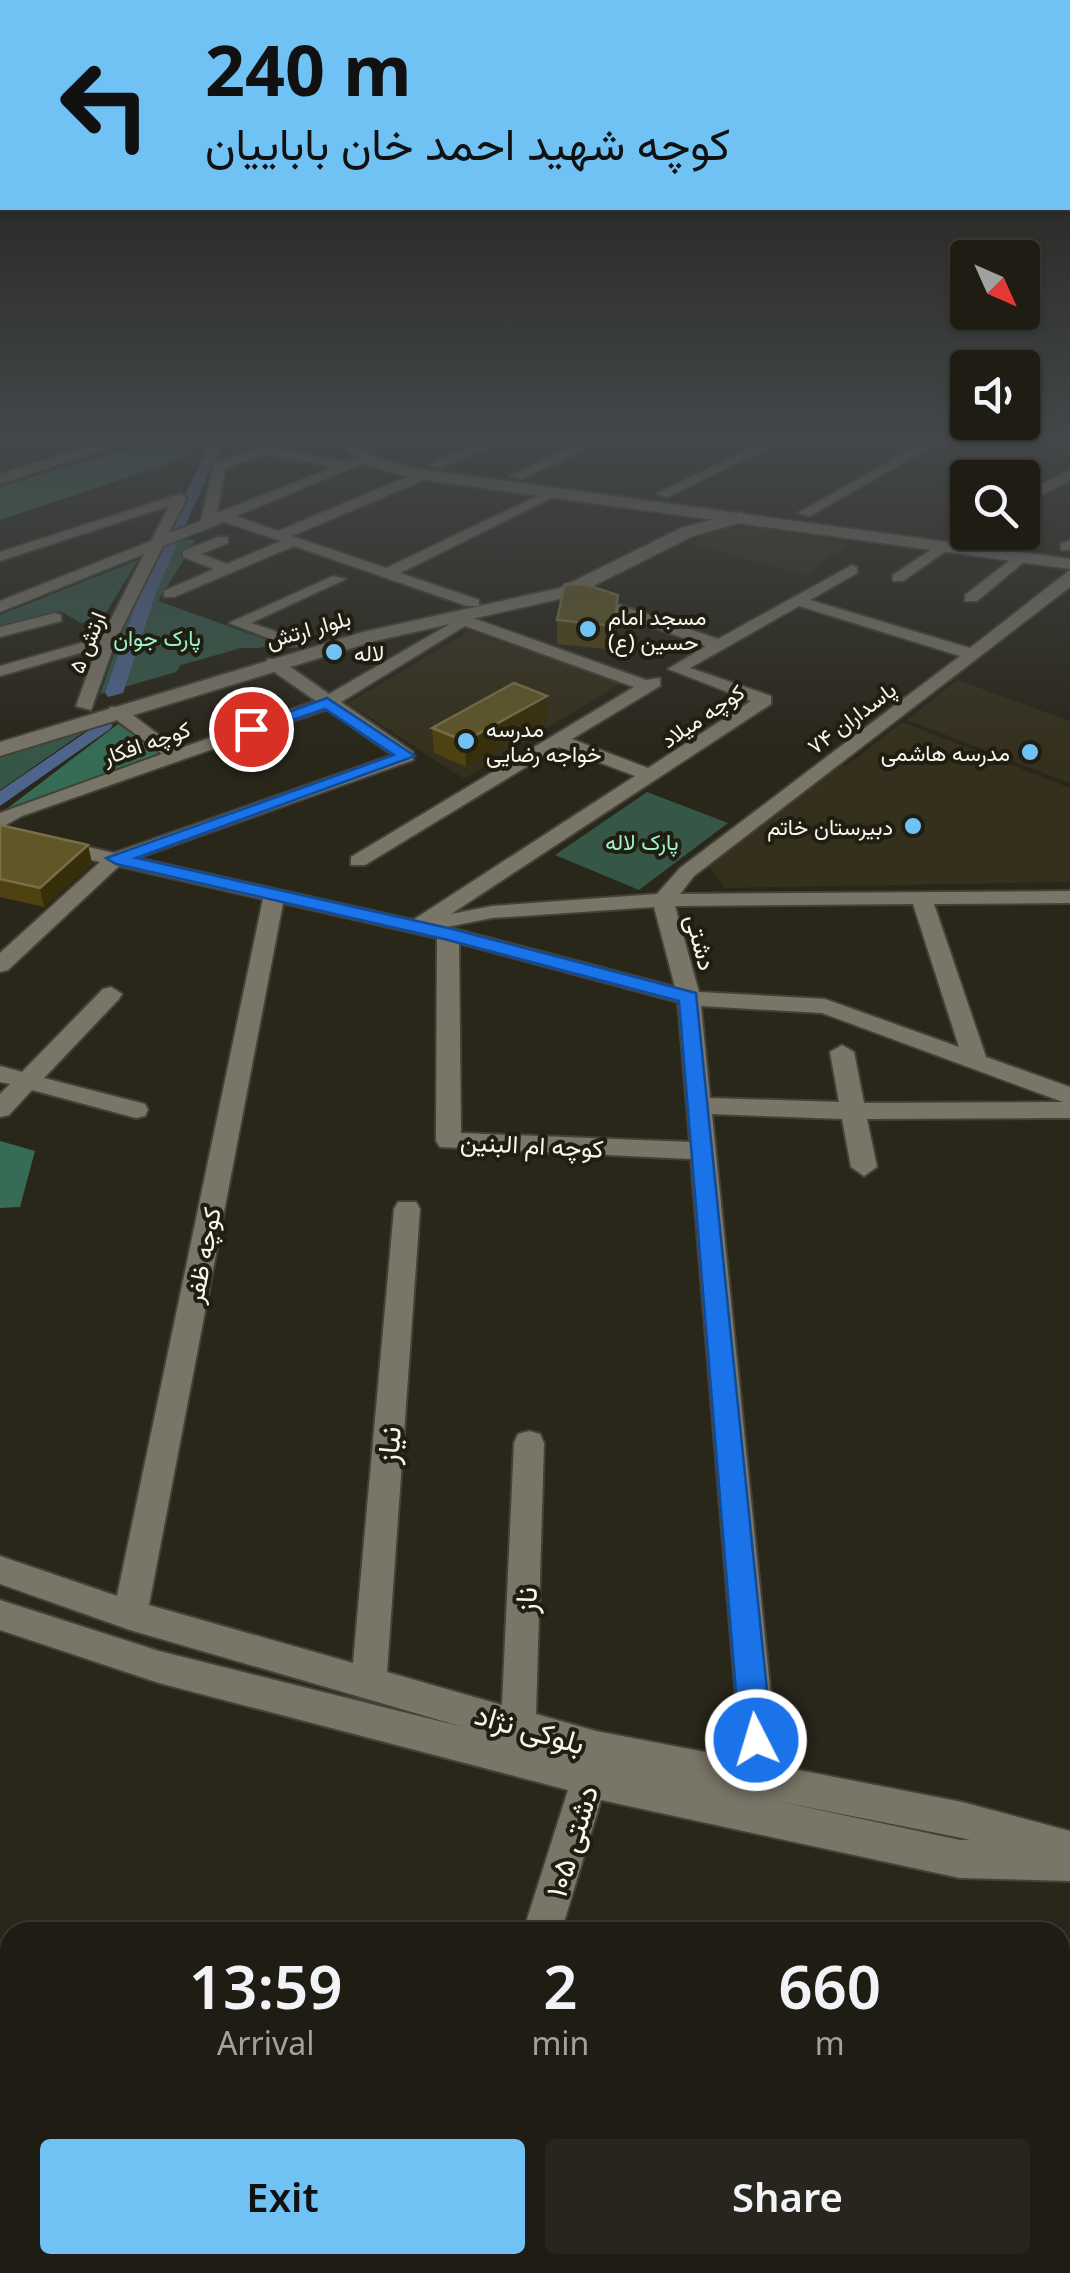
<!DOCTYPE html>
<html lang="en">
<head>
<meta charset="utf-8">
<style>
  body { margin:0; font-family:"Noto Sans",Vazirmatn,sans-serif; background:#27251d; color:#f1f3f6; height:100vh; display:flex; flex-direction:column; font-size:38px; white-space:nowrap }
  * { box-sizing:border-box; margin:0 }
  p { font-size:32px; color:#a1a1a0 }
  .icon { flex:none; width:55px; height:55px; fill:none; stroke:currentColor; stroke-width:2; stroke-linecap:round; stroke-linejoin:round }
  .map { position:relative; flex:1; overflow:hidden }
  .panel { position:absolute; left:0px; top:1922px; width:1070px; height:352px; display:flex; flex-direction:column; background:#1f1c14; border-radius:30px 30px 0 0; box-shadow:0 2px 8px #0004,0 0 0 2px #3c3a34 }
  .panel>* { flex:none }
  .hud { position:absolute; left:0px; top:0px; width:1070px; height:210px; box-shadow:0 2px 8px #0004,0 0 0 2px #3c3a34; background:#70c1f4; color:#111; overflow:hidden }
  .needle { width:65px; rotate:135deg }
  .buttons { position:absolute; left:950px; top:240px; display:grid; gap:20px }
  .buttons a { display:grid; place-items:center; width:90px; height:90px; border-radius:10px; background:#1f1c14; box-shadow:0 2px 8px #0004,0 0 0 2px #3c3a34; font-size:50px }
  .pin { position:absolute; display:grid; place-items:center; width:85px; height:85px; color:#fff; margin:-42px; border:5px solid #fff; border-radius:50%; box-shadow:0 2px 10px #0007 }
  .me { position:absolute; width:110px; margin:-55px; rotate:355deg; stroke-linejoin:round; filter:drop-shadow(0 0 8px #0008) }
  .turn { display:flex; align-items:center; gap:35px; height:210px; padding:0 40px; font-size:45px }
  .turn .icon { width:130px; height:130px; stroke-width:2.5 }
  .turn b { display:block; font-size:70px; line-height:85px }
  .eta { display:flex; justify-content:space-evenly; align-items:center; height:170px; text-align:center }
  .eta b { font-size:60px; font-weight:600; line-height:70px }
  .cta { display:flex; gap:20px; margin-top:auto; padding:20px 40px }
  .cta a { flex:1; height:115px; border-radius:10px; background:#70c1f4; color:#111; font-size:40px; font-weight:600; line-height:115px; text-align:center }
  .cta a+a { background:#27251d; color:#f1f3f6 }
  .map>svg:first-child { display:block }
  .built { fill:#35301d }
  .green { fill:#365748 }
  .forest { fill:#366c55 }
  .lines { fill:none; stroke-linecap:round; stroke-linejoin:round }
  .canal { fill:#4e648c; fill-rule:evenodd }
  .minor-casing { stroke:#444238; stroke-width:4 }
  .tertiary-casing { stroke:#444238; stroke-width:4 }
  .secondary-casing { stroke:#444238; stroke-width:4 }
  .minor { fill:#797567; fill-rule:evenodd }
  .tertiary { fill:#797567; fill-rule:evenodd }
  .secondary { fill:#797567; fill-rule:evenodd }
  .wall { fill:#4e4211 }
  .shaded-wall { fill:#372f0a }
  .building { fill:#605628; stroke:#786f47; stroke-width:2.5 }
  .route { fill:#1a73e8; stroke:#114b97; stroke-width:2.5 }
  .poi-dot { fill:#70c1f4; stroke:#201d11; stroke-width:4 }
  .labels { text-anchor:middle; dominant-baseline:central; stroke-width:8; stroke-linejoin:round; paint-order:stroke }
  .far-poi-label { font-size:22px; fill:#f7f5ed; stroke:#201d11; text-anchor:start }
  .far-street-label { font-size:22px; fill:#f7f5ed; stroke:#201d11 }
  .far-park-label { font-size:22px; fill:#9cf2cb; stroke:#201d11 }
  .street-label { font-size:25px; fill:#f7f5ed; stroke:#201d11 }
  .near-street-label { font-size:30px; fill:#f7f5ed; stroke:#201d11 }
</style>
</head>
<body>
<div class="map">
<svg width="1070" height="2273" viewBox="0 0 1070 2273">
  <rect width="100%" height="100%" fill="#29261a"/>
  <!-- built -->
  <path class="built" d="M 758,527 L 848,544 L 805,575 L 688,543 L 719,528 Z
    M 470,631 L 621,683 L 464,779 L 348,703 Z
    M 957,680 L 1070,721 L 1070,783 L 907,720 Z
    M 902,722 L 1070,788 L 1070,882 L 725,888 L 707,864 L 832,767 L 847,765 Z"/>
  <!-- green -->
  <path class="green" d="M 179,540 L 196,540 L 158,601 L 276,643 L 259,648 L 241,648 L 181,665 L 176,672 L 100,694 L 134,597 L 164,546 Z
    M 138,560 L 103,618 L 81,623 L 60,611 L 0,627 L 0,615 Z
    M 97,723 L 0,790 L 0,753 Z
    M 647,792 L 728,823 L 639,890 L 555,855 Z"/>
  <!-- forest -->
  <path class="forest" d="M 194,442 L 193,453 L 170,463 L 0,520 L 0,487 C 64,467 126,445 194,442 Z
    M 118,724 L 162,755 L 4,811 Z
    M 0,1141 L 35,1151 L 20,1207 L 0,1208 Z"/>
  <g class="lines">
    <!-- canal -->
    <path class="canal" d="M 213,436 L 224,439 L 156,592 L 123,693 L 108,697 L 105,693 L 140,592 Z
      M 104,720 L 113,725 L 110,729 L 0,806 L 0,791 Z"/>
    <!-- minor casing -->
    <g class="minor-casing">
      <path id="minor" d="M 496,436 L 514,436 L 441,468 L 429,465 Z
        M 595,436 L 613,436 L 522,479 L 510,476 Z
        M 775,436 L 792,436 L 668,497 L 656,494 Z
        M 934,436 L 950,436 L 810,516 L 798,513 Z
        M 263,446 L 348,462 L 366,455 L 373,459 L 236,516 L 278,531 L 419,472 L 429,472 L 429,478 L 292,536 L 386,568 L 550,490 L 562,493 L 400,573 L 479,600 L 479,606 L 467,606 L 294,546 L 174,597 L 164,597 L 164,591 L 214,569 L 183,557 L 183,551 L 218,537 L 228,537 L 228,543 L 201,554 L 227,564 L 281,541 L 224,522 L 163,546 L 116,640 L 91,710 L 76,706 L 97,648 L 0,676 L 0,666 L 102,637 L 144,554 L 0,612 L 0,601 L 151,541 L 169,506 L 0,561 L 0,552 L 180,494 L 187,498 L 169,533 L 201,521 L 214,464 ZM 264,454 L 334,467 L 217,513 L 225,469 Z
        M 1070,470 L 1070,480 L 1022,505 L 1022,495 Z
        M 968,528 L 973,535 L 959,538 L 959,532 Z
        M 1070,540 L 1070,550 L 1061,550 L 1061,544 Z
        M 941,543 L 953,546 L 903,581 L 893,581 L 893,575 Z
        M 1018,554 L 1030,557 L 977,601 L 965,601 L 965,595 Z
        M 852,565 L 857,567 L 857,573 L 810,600 L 970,648 L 1070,570 L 1070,587 L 694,876 L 680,894 L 1070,891 L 1070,903 L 934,904 L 986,1057 L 1070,1087 L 1070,1118 L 867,1119 L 877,1167 L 864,1176 L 851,1167 L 842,1119 L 712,1114 L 778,1766 L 962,1802 L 1070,1831 L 1070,1881 L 960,1878 L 601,1800 L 561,1932 L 523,1932 L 568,1790 L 159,1683 L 0,1630 L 0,1600 L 159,1651 L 463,1727 L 130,1630 L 0,1584 L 0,1556 L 117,1596 L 263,899 L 119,866 L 8,970 L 0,972 L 0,953 L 100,862 L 0,839 L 0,813 L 162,754 L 110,715 L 110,707 L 122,707 L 178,749 L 316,701 L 267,667 L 267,659 L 279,659 L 329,694 L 450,624 L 453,615 L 459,613 L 646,680 L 660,678 L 660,686 L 572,739 L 648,768 L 751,701 L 668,669 L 706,646 L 582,602 L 582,596 L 594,596 L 718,639 ZM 799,606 L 960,656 L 680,868 L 657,894 L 492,906 L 451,914 L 771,704 L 771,696 L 690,668 ZM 465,626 L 634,687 L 351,857 L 351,865 L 365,865 L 559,747 L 635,776 L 413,920 L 137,858 L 413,760 L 413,752 L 341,702 ZM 327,709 L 393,755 L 114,853 L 2,827 L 22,816 ZM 283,903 L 437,938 L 436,1141 L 440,1147 L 691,1159 L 741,1759 L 596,1731 L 536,1714 L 544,1443 L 540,1434 L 529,1431 L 518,1434 L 514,1443 L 502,1705 L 387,1672 L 420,1209 L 416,1202 L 398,1202 L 394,1209 L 353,1663 L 149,1605 ZM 913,904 L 959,1047 L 825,999 L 699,992 L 675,906 ZM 654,907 L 675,987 L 447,927 L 492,918 ZM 459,943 L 678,1002 L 690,1142 L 461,1133 ZM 701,1006 L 822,1013 L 1063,1102 L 864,1103 L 854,1052 L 842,1045 L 830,1052 L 839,1102 L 710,1098 ZM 777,1801 L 962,1838 L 970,1840 L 960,1840 Z
        M 333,576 L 346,579 L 251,623 L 301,640 L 301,646 L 289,646 L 229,623 Z
        M 55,613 L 61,615 L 61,621 L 0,637 L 0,627 Z
        M 111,987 L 122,994 L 119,999 L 44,1078 L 145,1104 L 148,1110 L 145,1116 L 136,1118 L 32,1090 L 9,1115 L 0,1117 L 0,1094 L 10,1084 L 0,1082 L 0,1066 L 22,1072 L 103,989 Z
        M 412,2265 L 456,2265 L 453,2273 L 409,2273 Z"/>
    </g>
    <!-- tertiary casing -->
    <g class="tertiary-casing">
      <path id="tertiary" d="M 740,512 L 749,517 L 746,521 L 693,536 L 573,596 L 375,641 L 0,756 L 0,742 L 363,632 L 560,588 L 681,528 Z"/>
    </g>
    <!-- secondary casing -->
    <g class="secondary-casing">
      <path id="secondary" d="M 121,436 L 145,436 L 0,484 L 0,474 Z
        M 330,436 L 347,436 L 372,456 L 412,468 L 1070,559 L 1070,569 L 410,478 L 360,462 Z"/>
    </g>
    <!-- minor -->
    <use href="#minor" class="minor"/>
    <!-- tertiary -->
    <use href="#tertiary" class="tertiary"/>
    <!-- secondary -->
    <use href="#secondary" class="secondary"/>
  </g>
  <!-- wall -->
  <path class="wall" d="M 618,595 L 614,650 L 557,644 L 557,620 Z
    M 547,720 L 466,767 L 434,753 L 432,728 Z
    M 0,825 L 88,845 L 92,864 L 44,907 L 0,897 Z"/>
  <!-- shaded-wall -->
  <path class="shaded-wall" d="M 547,696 L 547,720 L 466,767 L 465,741 Z
    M 88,845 L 92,864 L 44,907 L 40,888 Z"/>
  <!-- building -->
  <path class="building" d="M 565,584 L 587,585 L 618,595 L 614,626 L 557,620 Z
    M 514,683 L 547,696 L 465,741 L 432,728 Z
    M 0,825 L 88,845 L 40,888 L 0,879 Z"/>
  <!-- sky -->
  <linearGradient id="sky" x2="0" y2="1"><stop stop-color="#17150e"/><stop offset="0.58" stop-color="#434749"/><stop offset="1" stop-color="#434749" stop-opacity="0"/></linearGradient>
  <rect width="1070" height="755" fill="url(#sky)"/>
  <!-- route -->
  <path class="route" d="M 327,698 L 415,756 L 136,858 L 448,928 L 696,993 L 772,1740 L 767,1751 L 756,1755 L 744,1751 L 740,1740 L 679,1001 L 444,939 L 116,864 L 106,858 L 394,755 L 325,709 L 251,734 L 243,729 Z"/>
  <!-- markers -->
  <g class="poi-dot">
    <circle cx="588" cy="629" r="10"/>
    <circle cx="334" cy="652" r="10"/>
    <circle cx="466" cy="741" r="10"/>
    <circle cx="1030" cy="752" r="10"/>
    <circle cx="913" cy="826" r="10"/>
  </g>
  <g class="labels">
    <!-- far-poi labels -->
    <g class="far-poi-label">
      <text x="608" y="616">مسجد امام<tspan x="608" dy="25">حسین (ع)</tspan></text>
      <text x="354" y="652">لاله</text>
      <text x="486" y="728">مدرسه<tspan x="486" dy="25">خواجه رضایی</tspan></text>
      <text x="1010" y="752" text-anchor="end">مدرسه هاشمی</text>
      <text x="893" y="826" text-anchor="end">دبیرستان خاتم</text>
    </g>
    <!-- far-street labels -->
    <g class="far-street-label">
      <text transform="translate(308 628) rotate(-16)">بلوار ارتش</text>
      <text transform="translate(86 642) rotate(-68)">ارتش ۵</text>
      <text transform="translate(702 715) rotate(-34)">کوچه میلاد</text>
      <text transform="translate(851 717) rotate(-37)">پاسداران ۷۴</text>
      <text transform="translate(146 742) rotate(-19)">کوچه افکار</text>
    </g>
    <!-- far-park labels -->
    <g class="far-park-label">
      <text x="157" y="637">پارک جوان</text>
      <text x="642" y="841">پارک لاله</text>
    </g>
    <!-- street labels -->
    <g class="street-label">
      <text transform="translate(702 942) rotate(75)">دشتی</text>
      <text transform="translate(532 1144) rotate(3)">کوچه ام البنین</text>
      <text transform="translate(202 1255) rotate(-79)">کوچه ظفر</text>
    </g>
    <!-- near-street labels -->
    <g class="near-street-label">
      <text transform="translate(388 1445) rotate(-85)">نیاز</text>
      <text transform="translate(525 1600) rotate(-88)">ناز</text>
      <text transform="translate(530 1728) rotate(16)">بلوکی نژاد</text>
      <text transform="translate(571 1841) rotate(-73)">دشتی ۱۰۵</text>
    </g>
  </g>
</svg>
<div class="buttons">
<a><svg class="needle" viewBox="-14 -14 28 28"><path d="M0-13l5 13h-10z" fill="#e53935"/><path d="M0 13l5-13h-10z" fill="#a1a1a0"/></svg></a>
<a><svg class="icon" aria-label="sound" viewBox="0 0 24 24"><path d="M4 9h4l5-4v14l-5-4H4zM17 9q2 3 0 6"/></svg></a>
<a><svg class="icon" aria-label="search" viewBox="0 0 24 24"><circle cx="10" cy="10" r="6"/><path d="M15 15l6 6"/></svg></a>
</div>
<div class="pin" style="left:251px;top:729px;background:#d93025"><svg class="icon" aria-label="arrive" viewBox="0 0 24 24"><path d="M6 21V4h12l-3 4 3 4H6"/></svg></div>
<svg class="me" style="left:756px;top:1740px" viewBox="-20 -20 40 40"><circle r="17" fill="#1a73e8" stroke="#fff" stroke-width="3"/><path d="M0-11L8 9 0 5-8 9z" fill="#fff"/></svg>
<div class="hud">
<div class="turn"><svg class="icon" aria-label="left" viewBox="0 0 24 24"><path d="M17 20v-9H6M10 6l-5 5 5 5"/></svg><div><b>240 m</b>کوچه شهید احمد خان باباییان</div></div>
</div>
<section class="panel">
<div class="eta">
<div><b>13:59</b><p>Arrival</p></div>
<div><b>2</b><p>min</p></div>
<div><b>660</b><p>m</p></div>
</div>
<div class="cta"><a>Exit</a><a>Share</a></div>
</section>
</div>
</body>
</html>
